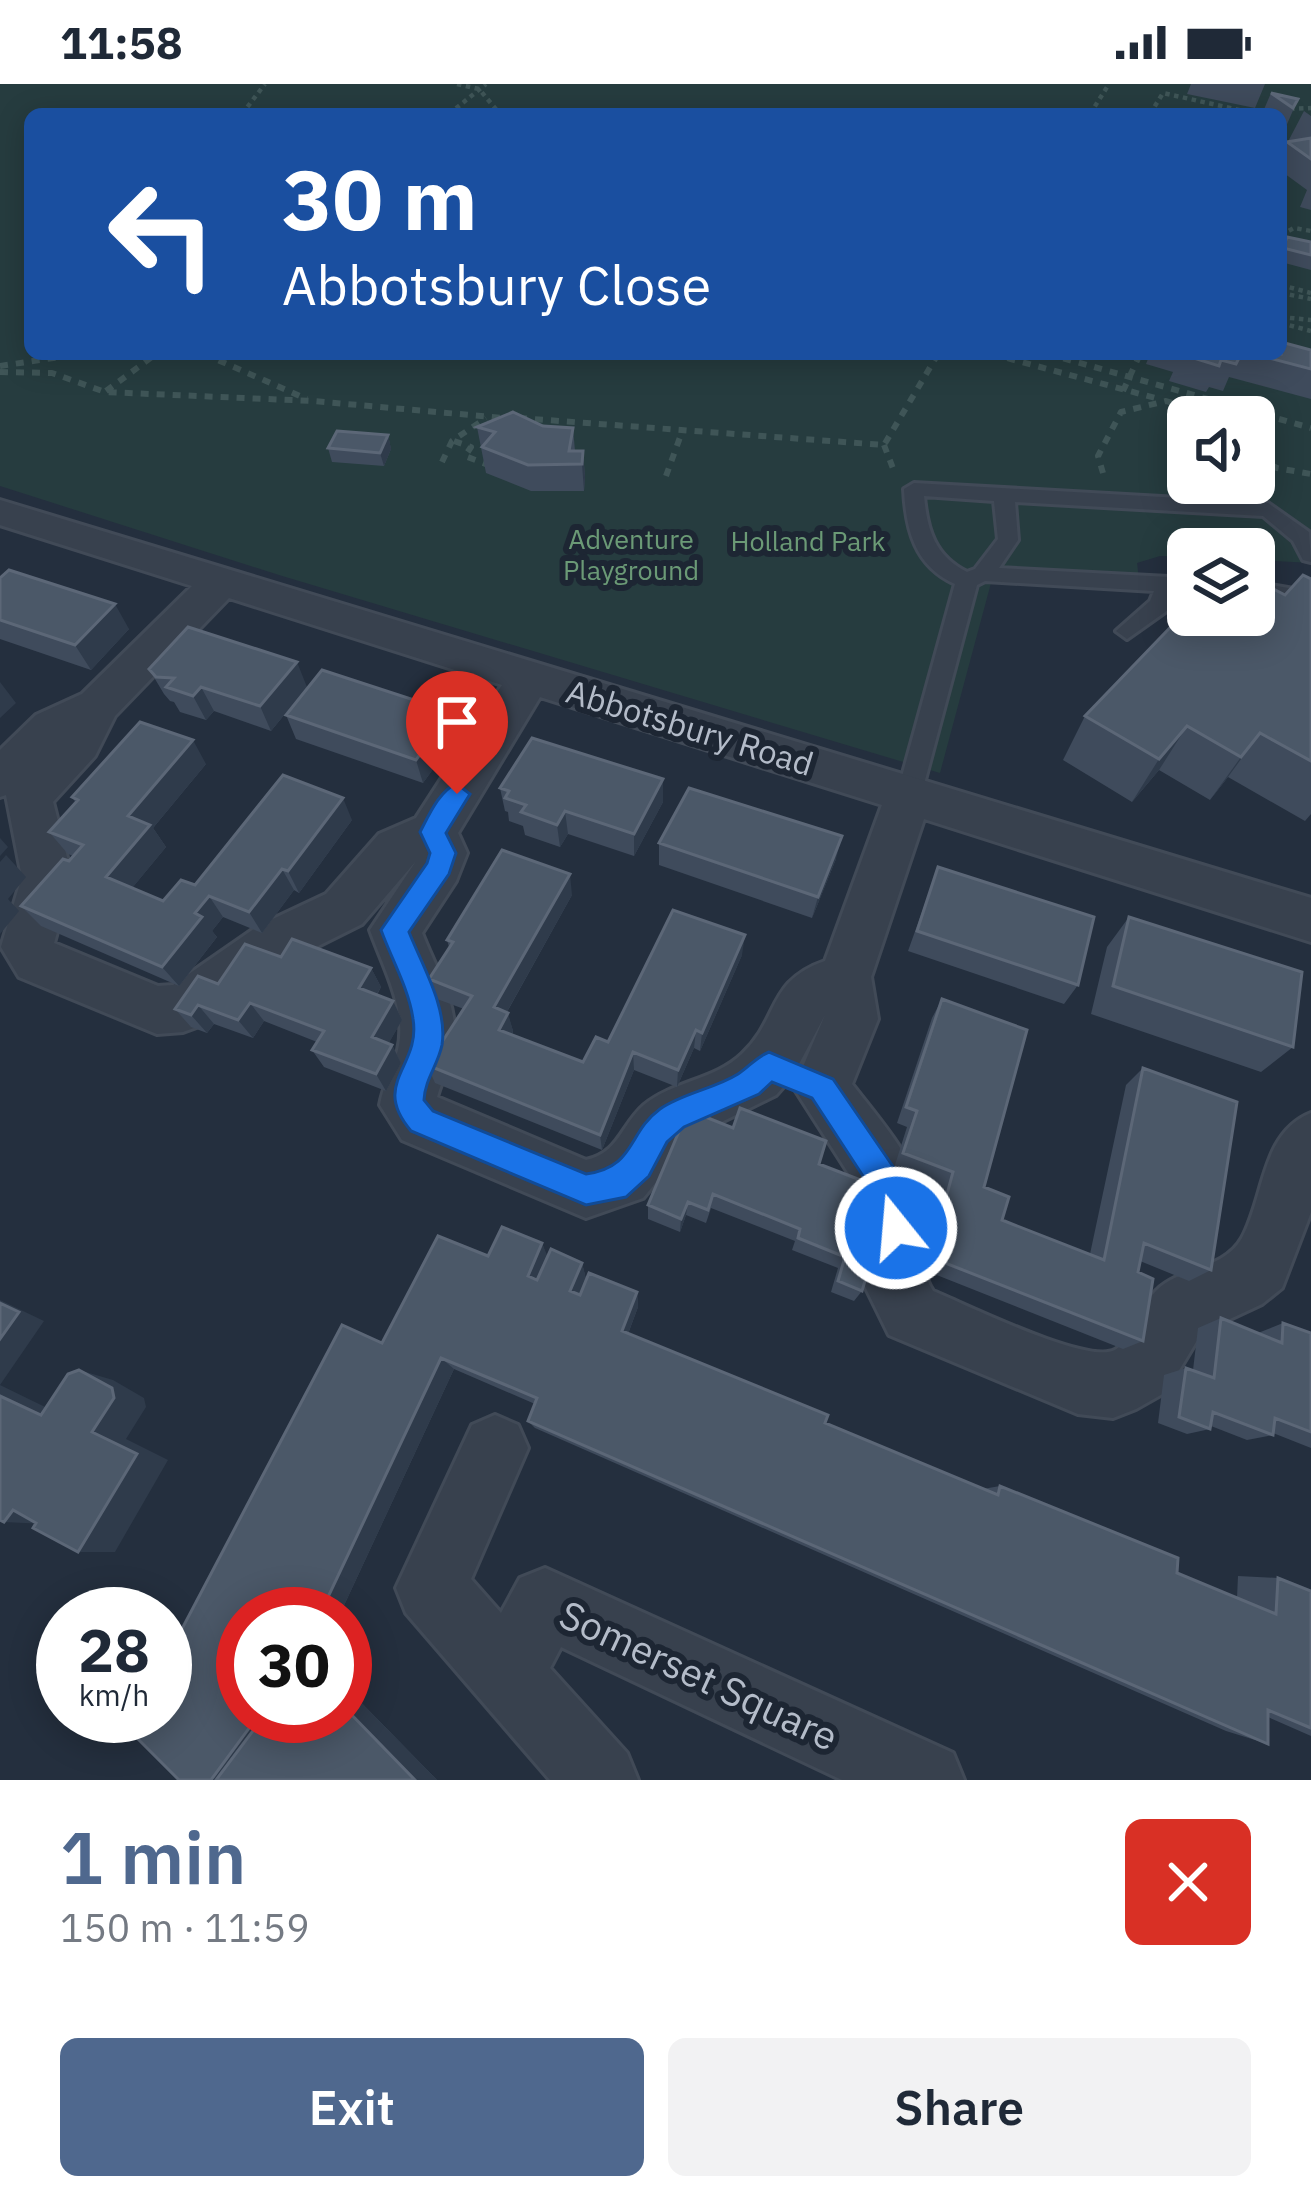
<!DOCTYPE html>
<html lang="en">
<head>
<meta charset="utf-8">
<style>
  body { margin:0; font-family:"IBM Plex Sans",sans-serif; background:#f2f2f3; color:#1f2937; height:100vh; display:flex; flex-direction:column; font-size:45px; white-space:nowrap }
  * { box-sizing:border-box; margin:0 }
  p { font-size:39px; color:#747a83 }
  .icon { flex:none; width:66px; height:66px; fill:none; stroke:currentColor; stroke-width:2; stroke-linecap:round; stroke-linejoin:round }
  .map { position:relative; height:1696px; overflow:hidden }
  .drawer { display:flex; flex-direction:column; background:#fff; flex:1 }
  .drawer>* { flex:none }
  .banner { position:absolute; left:24px; top:24px; width:1263px; height:252px; border-radius:18px; box-shadow:0 6px 30px #0003; background:#1a4fa0; color:#fff; overflow:hidden }
  .buttons { position:absolute; left:1167px; top:312px; display:grid; gap:24px }
  .buttons a { display:grid; place-items:center; width:108px; height:108px; border-radius:18px; background:#fff; box-shadow:0 6px 30px #0003; font-size:60px }
  .speed { position:absolute; left:36px; top:1503px; display:flex; gap:24px; font-size:60px; font-weight:700; text-align:center }
  .speed>* { display:grid; place-content:center; width:156px; height:156px; border-radius:50%; background:#fff; box-shadow:0 6px 30px #0003; line-height:1 }
  .speed small { font-size:30px; font-weight:400 }
  .speed .limit { border:18px solid #d22; background:#fff; color:#111 }
  .pin { position:absolute; display:grid; place-items:center; width:102px; height:102px; color:#fff; margin:-123px -51px; border-radius:50% 50% 50% 0; rotate:-45deg; box-shadow:0 0 12px #0007 }
  .pin .icon { rotate:45deg }
  .me { position:absolute; width:132px; margin:-66px; rotate:343deg; stroke-linejoin:round; filter:drop-shadow(0 0 9px #0008) }
  .turn { display:flex; align-items:center; gap:42px; height:252px; padding:0 60px; font-size:54px }
  .turn .icon { width:156px; height:156px; stroke-width:2.5 }
  .turn b { display:block; font-size:84px; line-height:102px }
  .round { display:grid; place-items:center; flex:none; width:126px; height:126px; border-radius:18px; background:#f2f2f3 }
  .overview { display:flex; align-items:center; justify-content:space-between; height:204px; padding:0 60px }
  h1 { font-size:72px; font-weight:600; line-height:90px; color:#4f688e }
  .action { display:flex; gap:24px; margin-top:auto; padding:24px 60px }
  .action a { flex:1; height:138px; border-radius:18px; background:#4f688e; color:#fff; font-size:48px; font-weight:600; line-height:138px; text-align:center }
  .action a+a { background:#f2f2f3; color:#1f2937 }
  .status { display:flex; justify-content:space-between; align-items:center; height:84px; padding:0 60px; background:#fff; direction:ltr }
  .status svg { height:33px; fill:currentColor }
  .map>svg:first-child { display:block }
  .green { fill:#263c3f; fill-rule:evenodd }
  .lines { fill:none; stroke-linecap:round; stroke-linejoin:round }
  .service-casing { stroke:#414a57; stroke-width:6 }
  .minor-casing { stroke:#414a57; stroke-width:6 }
  .path-far1 { stroke:#3f5557; stroke-width:4.5; stroke-dasharray:4.5 4.5; stroke-linecap:butt }
  .path { stroke:#3f5557; stroke-width:6; stroke-dasharray:8 8; stroke-linecap:butt }
  .service { fill:#38414e; fill-rule:evenodd }
  .minor { fill:#38414e; fill-rule:evenodd }
  .wall { fill:#3f4b5c }
  .shaded-wall { fill:#2f3b4b }
  .building { fill:#4b5868; stroke:#5c6777; stroke-width:3 }
  .route { fill:#1a73e8; stroke:#114b97; stroke-width:3 }
  .labels { text-anchor:middle; dominant-baseline:central; stroke-width:12; stroke-linejoin:round; paint-order:stroke }
  .far-park-label { font-size:27px; fill:#6b9a76; stroke:#1d2633 }
  .street-label { font-size:33px; fill:#b4bcc9; stroke:#1d2633 }
  .near-street-label { font-size:39px; fill:#b4bcc9; stroke:#1d2633 }
</style>
</head>
<body>
<div class="status"><b>11:58</b><svg viewBox="0 0 49 12"><path d="M0 12V9h3v3zM5 12V6h3v6zM10 12V3h3v9zM15 12V0h3v12zM26 1h20v11H26zM47 4h2v5h-2z"/></svg></div>
<div class="map">
<svg width="1311" height="1696" viewBox="0 0 1311 1696">
  <rect width="100%" height="100%" fill="#242f3e"/>
  <!-- green -->
  <path class="green" d="M 0,0 L 1311,0 L 1311,479 L 1254,476 L 1254,465 L 1188,465 L 1188,473 L 1160,472 L 1137,479 L 1140,504 L 991,499 L 940,689 L 279,491 L 0,402 ZM 30,30 L 1281,30 L 1281,270 L 30,270 ZM 1188,333 L 1254,333 L 1254,399 L 1188,399 Z"/>
  <g class="lines">
    <!-- service casing -->
    <g class="service-casing">
      <path id="service" d="M 914,399 L 1268,419 L 1309,448 L 1311,478 L 1303,476 L 1293,457 L 1263,432 L 1015,418 L 1018,456 L 999,484 L 1188,494 L 1188,508 L 1175,508 L 1168,526 L 1127,555 L 1116,547 L 1150,517 L 1154,507 L 985,497 L 977,501 L 921,711 L 909,721 L 897,711 L 955,500 C 915,482 906,446 904,405 ZM 924,412 L 994,417 L 998,455 L 975,485 L 967,488 C 935,472 927,446 924,412 Z
        M 1254,498 L 1311,508 L 1311,524 L 1254,512 Z"/>
    </g>
    <!-- minor casing -->
    <g class="minor-casing">
      <path id="minor" d="M 0,416 L 1311,814 L 1311,858 L 924,735 L 871,893 L 878,935 L 852,1000 C 879,1035 912,1071 923,1114 C 933,1147 913,1177 933,1207 C 965,1220 1087,1281 1115,1266 C 1135,1254 1140,1222 1157,1206 C 1180,1183 1224,1186 1242,1154 C 1265,1112 1261,1049 1311,1029 L 1311,1128 L 1282,1204 L 1262,1220 L 1202,1248 L 1166,1308 L 1136,1325 L 1113,1334 L 1078,1330 L 889,1251 L 862,1196 L 865,1115 L 794,1004 L 825,931 L 792,993 L 776,1011 L 695,1051 L 643,1114 L 586,1134 L 402,1056 L 380,1021 C 383,1002 393,985 398,966 C 408,926 383,883 370,846 L 416,777 L 362,840 L 294,874 L 202,941 L 183,948 L 157,950 L 19,893 L 1,863 L 22,793 L 6,711 L 0,713 L 0,666 L 36,631 L 82,610 L 192,502 L 0,441 ZM 229,514 L 502,601 L 416,734 L 379,750 L 326,810 L 258,842 L 173,901 L 158,902 L 54,859 L 72,793 L 53,718 L 95,672 L 115,632 ZM 540,613 L 882,721 L 825,877 C 767,897 780,934 742,970 C 715,996 673,997 644,1021 C 621,1041 619,1069 586,1076 L 437,1013 C 442,994 452,977 454,958 C 458,920 435,883 422,849 L 456,797 L 467,769 L 458,749 Z
        M 495,1331 L 518,1341 L 528,1364 L 471,1495 L 501,1529 L 520,1494 L 545,1484 L 953,1669 L 964,1696 L 842,1696 L 561,1563 L 550,1584 L 627,1669 L 638,1696 L 550,1696 L 406,1529 L 396,1504 L 472,1341 Z"/>
    </g>
    <!-- path-far1 -->
    <path class="path-far1" d="M 457,0 L 479,5 L 500,30
      M 1290,25 L 1311,24
      M 242,30 L 265,0
      M 449,30 L 486,0
      M 1090,30 L 1109,0
      M 1150,30 L 1163,9 L 1257,30
      M 1281,151 L 1294,144 L 1311,147
      M 1281,201 L 1311,209
      M 1281,209 L 1311,215
      M 1281,233 L 1311,236
      M 1281,239 L 1311,247
      M 992,270 L 997,271
      M 1048,270 L 1053,271
      M 71,271 L 80,270"/>
    <!-- path -->
    <path class="path" d="M 204,270 L 307,315
      M 992,270 L 1159,315
      M 1048,270 L 1311,344
      M 0,282 L 80,270
      M 0,288 L 52,289 L 105,308 L 313,317 L 504,334
      M 106,307 L 156,270
      M 1123,307 L 1140,270
      M 519,334 L 884,361 L 938,270
      M 454,357 L 471,363 L 465,372 L 491,382
      M 884,361 L 894,387
      M 1254,365 L 1254,392
      M 1257,374 L 1277,384 L 1311,390
      M 442,378 L 452,357 L 486,334
      M 1103,389 L 1098,372 L 1121,328 L 1166,317 L 1217,333
      M 666,392 L 683,345"/>
    <!-- service -->
    <use href="#service" class="service"/>
    <!-- minor -->
    <use href="#minor" class="minor"/>
  </g>
  <!-- wall -->
  <path class="wall" d="M 1191,0 L 1265,0 L 1255,24 L 1187,10 Z
    M 1271,9 L 1298,15 L 1281,54 L 1281,30 L 1262,30 Z
    M 1304,27 L 1311,32 L 1311,126 L 1300,123 L 1307,106 L 1281,87 L 1281,71 Z
    M 1287,153 L 1311,158 L 1311,186 L 1281,178 L 1281,166 Z
    M 1311,266 L 1311,315 L 1229,293 L 1223,307 L 1209,303 L 1206,308 L 1169,297 L 1173,288 L 1146,280 L 1150,270 L 1281,270 Z
    M 543,342 L 573,344 L 575,367 L 583,367 L 585,393 L 584,407 L 531,407 L 486,389 L 477,343 Z
    M 388,351 L 391,365 L 384,382 L 332,378 L 328,364 Z
    M 0,494 L 129,545 L 91,586 L 0,555 Z
    M 1311,495 L 1311,730 L 1305,737 L 1228,693 L 1210,716 L 1159,686 L 1132,718 L 1063,676 L 1085,632 Z
    M 149,585 L 307,603 L 271,647 L 214,627 L 206,636 L 180,628 L 174,618 L 170,617 L 164,610 Z
    M 286,631 L 457,652 L 423,699 L 296,655 Z
    M 206,680 L 153,744 L 166,763 L 132,804 L 163,817 L 195,801 L 352,736 L 299,809 L 294,806 L 262,849 L 223,833 L 212,847 L 217,853 L 179,902 L 41,842 L 21,822 L 73,772 L 68,770 L 49,748 L 76,719 L 72,713 Z
    M 663,695 L 663,718 L 634,772 L 568,750 L 560,763 L 525,751 L 523,742 L 509,737 L 508,728 L 505,727 L 500,704 Z
    M 659,759 L 836,775 L 812,834 L 659,781 Z
    M 938,783 L 1078,901 L 1064,920 L 908,867 Z
    M 572,811 L 507,928 L 513,947 L 512,951 L 583,978 L 608,958 L 742,871 L 700,967 L 694,964 L 677,1003 L 634,986 L 602,1066 L 435,999 L 427,981 L 464,925 L 437,915 L 429,895 L 449,863 L 447,856 Z
    M 1129,833 L 1293,963 L 1261,988 L 1091,930 L 1107,863 Z
    M 281,873 L 371,884 L 381,903 L 377,911 L 393,917 L 402,936 L 388,960 L 392,961 L 401,979 L 386,1007 L 324,983 L 312,966 L 317,958 L 264,937 L 253,954 L 214,940 L 207,949 L 191,943 L 175,925 L 218,900 Z
    M 942,915 L 984,1103 L 1002,1136 L 1090,1170 L 1126,1001 L 1143,984 L 1211,1186 L 1189,1197 L 1140,1177 L 1138,1188 L 1143,1257 L 1123,1265 L 919,1184 L 942,1103 L 894,1084 L 907,1043 L 897,1039 L 932,934 Z
    M 819,1080 L 851,1137 L 862,1207 L 854,1217 L 831,1208 L 838,1184 L 792,1166 L 795,1157 L 711,1124 L 706,1139 L 686,1131 L 680,1148 L 648,1135 L 648,1121 Z
    M 502,1143 L 542,1159 L 547,1173 L 551,1165 L 582,1179 L 586,1195 L 579,1211 L 580,1211 L 589,1189 L 637,1208 L 638,1223 L 628,1250 L 828,1331 L 825,1339 L 983,1405 L 1000,1402 L 1178,1474 L 1177,1489 L 1237,1514 L 1238,1492 L 1278,1494 L 1311,1507 L 1311,1652 L 1268,1633 L 1268,1660 L 1226,1647 L 535,1344 L 528,1337 L 535,1320 L 454,1285 L 340,1530 L 243,1530 L 243,1632 L 345,1632 L 345,1602 L 437,1696 L 179,1696 L 129,1646 L 136,1632 L 165,1632 L 165,1577 L 342,1241 L 382,1259 L 438,1152 L 488,1172 Z
    M 1221,1234 L 1258,1249 L 1283,1239 L 1311,1249 L 1311,1364 L 1273,1349 L 1273,1351 L 1247,1356 L 1211,1342 L 1210,1345 L 1187,1350 L 1158,1339 L 1164,1291 L 1186,1284 L 1193,1286 L 1198,1244 Z"/>
  <!-- shaded-wall -->
  <path class="shaded-wall" d="M 388,351 L 391,365 L 384,382 L 380,369 Z
    M 583,367 L 585,393 L 584,407 L 582,380 Z
    M 115,520 L 129,545 L 91,586 L 75,561 Z
    M 297,578 L 307,603 L 271,647 L 260,622 Z
    M 0,598 L 16,619 L 0,634 Z
    M 201,603 L 214,627 L 206,636 L 193,612 Z
    M 451,628 L 457,652 L 423,699 L 416,676 Z
    M 1187,642 L 1159,686 L 1132,718 L 1159,675 Z
    M 1260,649 L 1228,693 L 1210,716 L 1241,673 Z
    M 193,656 L 206,680 L 153,744 L 166,763 L 124,814 L 106,793 L 128,732 Z
    M 663,695 L 663,718 L 634,772 L 634,750 Z
    M 343,714 L 352,736 L 299,809 L 288,787 Z
    M 565,727 L 568,750 L 560,763 L 557,741 Z
    M 842,752 L 836,775 L 812,834 L 818,813 Z
    M 0,754 L 8,763 L 0,772 Z
    M 6,771 L 26,793 L 8,815 L 19,827 L 0,850 L 0,778 Z
    M 282,785 L 294,806 L 262,849 L 249,828 Z
    M 570,790 L 572,811 L 499,942 L 494,923 Z
    M 209,812 L 223,833 L 212,847 L 217,853 L 179,902 L 162,883 L 195,829 Z
    M 745,851 L 742,871 L 700,967 L 702,949 Z
    M 371,884 L 381,903 L 369,923 L 359,904 Z
    M 393,917 L 402,936 L 382,971 L 372,953 Z
    M 250,919 L 264,937 L 253,954 L 238,936 Z
    M 198,921 L 214,940 L 207,949 L 191,931 Z
    M 508,929 L 513,947 L 504,964 L 499,946 Z
    M 696,946 L 694,964 L 677,1003 L 678,986 Z
    M 392,961 L 401,979 L 386,1007 L 376,990 Z
    M 633,968 L 634,986 L 602,1066 L 600,1051 Z
    M 688,1118 L 686,1131 L 680,1148 L 681,1135 Z
    M 542,1159 L 549,1176 L 536,1207 L 528,1192 Z
    M 582,1179 L 586,1195 L 575,1221 L 570,1207 Z
    M 637,1208 L 638,1223 L 624,1260 L 622,1247 Z
    M 0,1216 L 44,1237 L 0,1301 L 78,1339 L 41,1331 L 0,1312 Z
    M 441,1274 L 454,1285 L 340,1530 L 320,1530 Z
    M 79,1286 L 113,1296 L 144,1314 L 146,1323 L 126,1355 L 168,1376 L 115,1468 L 78,1468 L 92,1348 Z
    M 13,1426 L 45,1440 L 4,1438 Z
    M 345,1602 L 437,1696 L 415,1696 L 345,1624 Z
    M 258,1632 L 277,1632 L 230,1696 L 211,1696 Z"/>
  <!-- building -->
  <path class="building" d="M 1271,9 L 1298,15 L 1293,24 Z
    M 1311,54 L 1311,75 L 1287,58 Z
    M 1287,153 L 1311,158 L 1311,171 L 1283,164 Z
    M 1281,258 L 1311,266 L 1311,285 L 1254,270 L 1281,270 Z
    M 1181,270 L 1241,270 L 1236,280 L 1221,276 L 1219,282 Z
    M 513,328 L 543,342 L 573,344 L 569,367 L 583,367 L 582,380 L 528,381 L 482,363 L 495,348 L 477,343 Z
    M 337,347 L 388,351 L 380,369 L 328,364 Z
    M 9,486 L 115,520 L 75,561 L 0,536 L 0,494 Z
    M 1303,491 L 1311,495 L 1311,677 L 1260,649 L 1241,673 L 1187,642 L 1159,675 L 1085,632 L 1188,525 L 1188,531 L 1254,531 L 1254,495 L 1285,511 Z
    M 188,543 L 297,578 L 260,622 L 201,603 L 193,612 L 166,603 L 174,594 L 156,593 L 149,585 Z
    M 322,586 L 451,628 L 416,676 L 286,631 Z
    M 140,638 L 193,656 L 128,732 L 150,741 L 106,793 L 163,817 L 181,796 L 195,801 L 283,691 L 343,714 L 288,787 L 282,785 L 249,828 L 209,812 L 195,829 L 202,833 L 162,883 L 21,822 L 63,775 L 69,777 L 83,761 L 49,748 L 78,716 L 72,713 Z
    M 532,654 L 663,695 L 634,750 L 565,727 L 557,741 L 521,728 L 526,721 L 505,714 L 509,707 L 500,704 Z
    M 689,704 L 842,752 L 818,813 L 659,759 Z
    M 502,766 L 570,790 L 494,923 L 508,929 L 499,946 L 583,978 L 596,953 L 608,958 L 673,826 L 745,851 L 702,949 L 696,946 L 678,986 L 633,968 L 600,1051 L 427,981 L 472,912 L 429,895 L 453,858 L 447,856 Z
    M 938,783 L 1094,833 L 1078,901 L 917,847 Z
    M 1129,833 L 1302,888 L 1293,963 L 1113,902 Z
    M 292,855 L 371,884 L 359,904 L 393,917 L 372,953 L 392,961 L 376,990 L 312,966 L 324,947 L 250,919 L 238,936 L 198,921 L 191,931 L 175,925 L 198,892 L 218,900 L 245,860 L 281,873 Z
    M 942,915 L 1027,946 L 984,1103 L 1009,1113 L 1002,1136 L 1104,1176 L 1143,984 L 1237,1018 L 1211,1186 L 1144,1159 L 1138,1188 L 1153,1195 L 1143,1257 L 930,1173 L 953,1088 L 903,1069 L 917,1027 L 906,1023 Z
    M 740,1024 L 826,1057 L 819,1080 L 863,1097 L 851,1137 L 879,1149 L 862,1207 L 838,1197 L 845,1173 L 798,1154 L 800,1145 L 713,1110 L 708,1126 L 688,1118 L 681,1135 L 648,1121 L 688,1026 L 733,1044 Z
    M 502,1143 L 542,1159 L 528,1192 L 537,1196 L 551,1165 L 582,1179 L 570,1207 L 580,1211 L 589,1189 L 637,1208 L 622,1247 L 828,1331 L 825,1339 L 998,1411 L 1000,1402 L 1178,1474 L 1177,1489 L 1276,1530 L 1278,1494 L 1311,1507 L 1311,1644 L 1268,1626 L 1268,1660 L 528,1337 L 537,1314 L 441,1274 L 320,1530 L 243,1530 L 243,1632 L 258,1632 L 211,1696 L 179,1696 L 129,1646 L 136,1632 L 165,1632 L 165,1577 L 342,1241 L 382,1259 L 438,1152 L 488,1172 Z
    M 0,1219 L 19,1228 L 0,1255 Z
    M 1221,1234 L 1282,1259 L 1283,1239 L 1311,1249 L 1311,1348 L 1275,1334 L 1273,1351 L 1213,1328 L 1210,1345 L 1179,1333 L 1186,1284 L 1214,1294 Z
    M 79,1286 L 112,1304 L 114,1314 L 92,1348 L 137,1370 L 78,1468 L 33,1444 L 36,1439 L 13,1426 L 4,1438 L 0,1436 L 0,1312 L 41,1331 L 68,1290 Z
    M 345,1624 L 415,1696 L 216,1696 L 264,1632 L 345,1632 Z"/>
  <!-- route -->
  <path class="route" d="M 457,700 L 470,710 L 446,749 L 456,769 L 449,790 L 409,848 C 422,881 448,924 442,961 C 438,981 425,995 424,1016 L 433,1027 L 586,1090 C 636,1083 627,1049 660,1025 C 683,1009 714,1005 738,990 C 749,983 756,973 769,968 L 833,995 L 905,1100 L 912,1144 L 907,1155 L 896,1160 L 884,1155 L 878,1115 L 812,1014 L 772,998 L 759,1010 L 684,1043 L 667,1058 L 649,1092 L 626,1113 L 586,1121 L 411,1047 C 370,999 421,983 413,935 C 409,905 391,874 381,846 L 427,779 L 430,769 L 420,748 C 428,733 440,705 457,700 Z"/>
  <g class="labels">
    <!-- far-park labels -->
    <g class="far-park-label">
      <text x="631" y="454">Adventure<tspan x="631" dy="31">Playground</tspan></text>
      <text x="808" y="456">Holland Park</text>
    </g>
    <!-- street labels -->
    <g class="street-label">
      <text transform="translate(690 643) rotate(17)">Abbotsbury Road</text>
    </g>
    <!-- near-street labels -->
    <g class="near-street-label">
      <text transform="translate(699 1591) rotate(25)">Somerset Square</text>
    </g>
  </g>
</svg>
<div class="buttons">
<a><svg class="icon" aria-label="sound" viewBox="0 0 24 24"><path d="M4 9h4l5-4v14l-5-4H4zM17 9q2 3 0 6"/></svg></a>
<a><svg class="icon" aria-label="layers" viewBox="0 0 24 24"><path d="M12 4l9 5-9 5-9-5zM3 14l9 5 9-5"/></svg></a>
</div>
<div class="speed"><div>28<small>km/h</small></div><div class="limit">30</div></div>
<div class="pin" style="left:457px;top:710px;background:#d93025"><svg class="icon" aria-label="arrive" viewBox="0 0 24 24"><path d="M6 21V4h12l-3 4 3 4H6"/></svg></div>
<svg class="me" style="left:896px;top:1144px" viewBox="-20 -20 40 40"><circle r="17" fill="#1a73e8" stroke="#fff" stroke-width="3"/><path d="M0-11L8 9 0 5-8 9z" fill="#fff"/></svg>
<div class="banner">
<div class="turn"><svg class="icon" aria-label="left" viewBox="0 0 24 24"><path d="M17 20v-9H6M10 6l-5 5 5 5"/></svg><div><b>30 m</b>Abbotsbury Close</div></div>
</div>
</div>
<section class="drawer">
<div class="overview"><div><h1>1 min</h1><p>150 m · 11:59</p></div><a class="round" style="background:#d93025;color:#fff"><svg class="icon" aria-label="close" viewBox="0 0 24 24"><path d="M6 6l12 12M18 6L6 18"/></svg></a></div>
<div class="action"><a>Exit</a><a>Share</a></div>
</section>
</body>
</html>
